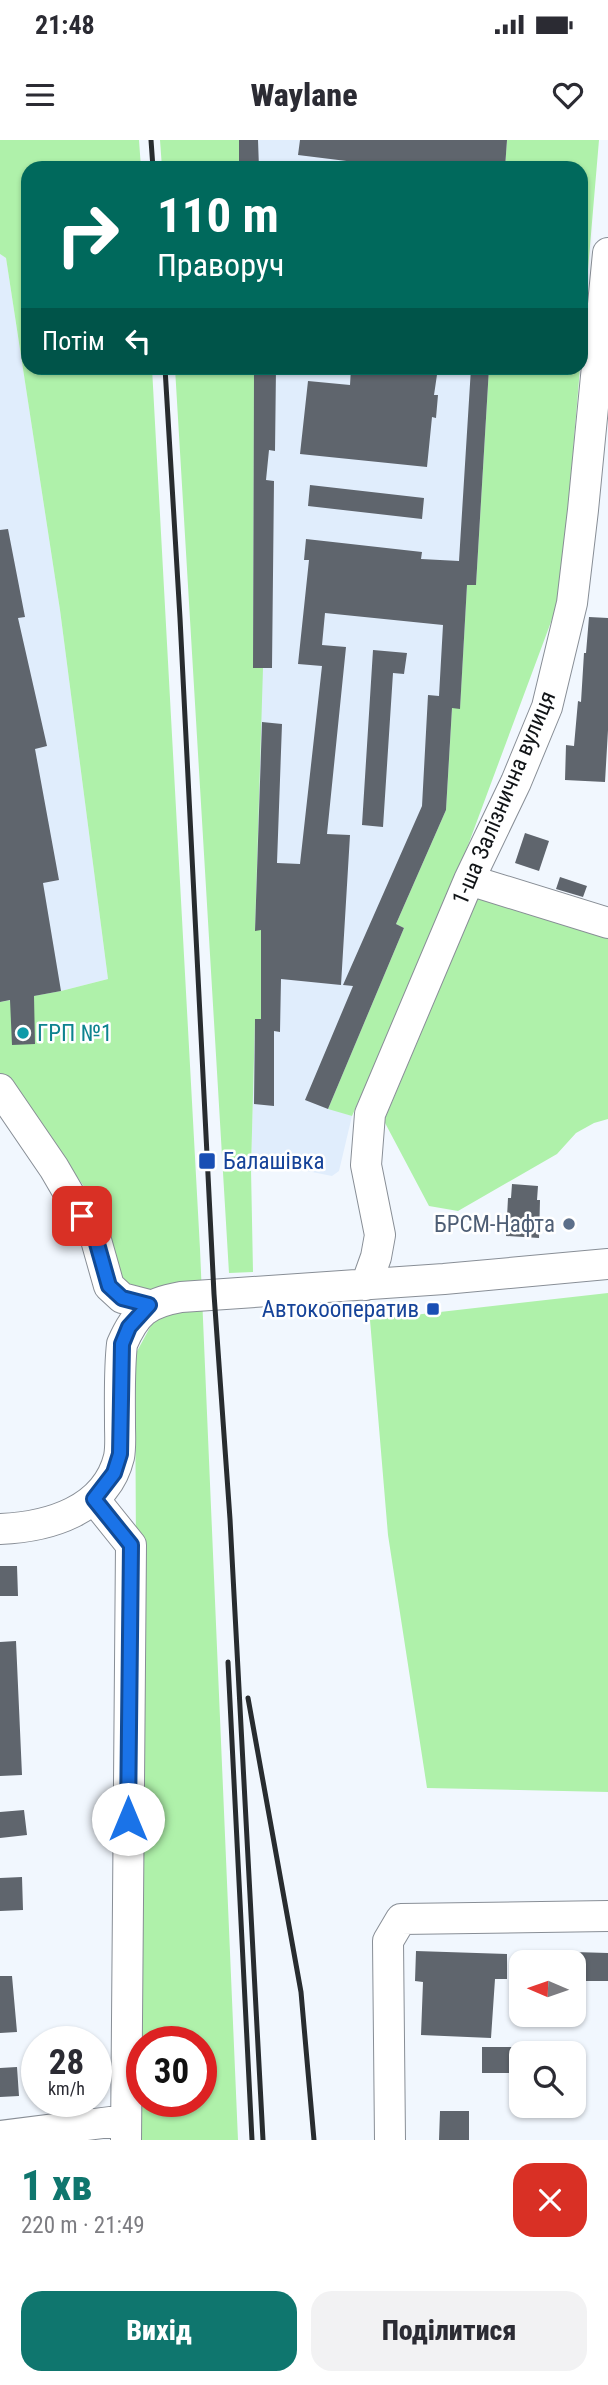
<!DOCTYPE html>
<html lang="uk">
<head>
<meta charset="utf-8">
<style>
  body { margin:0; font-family:"Roboto Condensed",sans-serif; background:#f2f2f3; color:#2b2b33; height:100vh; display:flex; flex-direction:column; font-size:26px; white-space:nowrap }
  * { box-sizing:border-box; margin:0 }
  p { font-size:23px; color:#7c7c81 }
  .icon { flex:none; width:38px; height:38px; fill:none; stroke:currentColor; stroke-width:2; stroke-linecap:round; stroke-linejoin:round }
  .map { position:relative; height:2000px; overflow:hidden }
  .side { display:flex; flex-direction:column; background:#fff; flex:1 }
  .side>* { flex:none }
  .hud { position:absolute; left:21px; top:21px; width:567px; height:214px; border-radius:21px; box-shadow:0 2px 5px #0004; background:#00695c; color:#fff; overflow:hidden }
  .needle { width:46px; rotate:272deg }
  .fabs { position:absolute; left:509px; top:1810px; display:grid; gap:14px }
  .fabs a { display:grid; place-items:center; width:77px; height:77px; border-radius:14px; background:#fff; box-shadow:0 2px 5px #0004; font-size:35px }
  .speed { position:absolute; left:21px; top:1886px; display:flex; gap:14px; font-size:35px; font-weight:700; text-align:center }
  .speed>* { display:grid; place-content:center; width:91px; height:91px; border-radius:50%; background:#fff; box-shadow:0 2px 5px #0004; line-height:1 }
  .speed small { font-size:18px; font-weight:400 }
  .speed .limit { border:10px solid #d22; background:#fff; color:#111 }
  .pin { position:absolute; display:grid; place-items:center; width:60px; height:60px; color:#fff; margin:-30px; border-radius:14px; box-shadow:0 4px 10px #0006 }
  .me { position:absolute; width:77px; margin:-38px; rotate:0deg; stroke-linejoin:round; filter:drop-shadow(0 0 5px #0008) }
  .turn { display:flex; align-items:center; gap:24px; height:147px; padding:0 21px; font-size:32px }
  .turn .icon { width:91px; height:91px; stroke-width:2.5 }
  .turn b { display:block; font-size:49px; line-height:60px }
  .then { display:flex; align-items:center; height:66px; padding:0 21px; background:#0003; gap:14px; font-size:26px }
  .round { display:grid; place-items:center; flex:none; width:74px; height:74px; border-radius:21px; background:#f2f2f3 }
  .summary { display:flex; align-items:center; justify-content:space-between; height:119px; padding:0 21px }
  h1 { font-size:42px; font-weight:800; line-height:52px; color:#0f766e }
  .primary-button { display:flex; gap:14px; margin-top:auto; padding:14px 21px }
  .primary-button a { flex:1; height:80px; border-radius:21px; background:#0f766e; color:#fff; font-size:28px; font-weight:800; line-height:80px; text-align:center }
  .primary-button a+a { background:#f2f2f3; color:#2b2b33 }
  .status { display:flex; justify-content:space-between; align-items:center; height:49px; padding:0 35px; background:#fff; direction:ltr }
  .status svg { height:19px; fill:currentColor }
  header { display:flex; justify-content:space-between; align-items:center; height:91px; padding:0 21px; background:#fff; font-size:32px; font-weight:800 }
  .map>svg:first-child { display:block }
  .built { fill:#e0edfc }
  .green { fill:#aff1aa; fill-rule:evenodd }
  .building { fill:#5f656d }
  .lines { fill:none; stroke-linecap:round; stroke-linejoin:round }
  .minor-casing { stroke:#888e96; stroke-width:32 }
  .minor { stroke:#fff; stroke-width:30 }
  .rail { stroke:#282c2f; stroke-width:5 }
  .route-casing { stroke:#114b97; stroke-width:18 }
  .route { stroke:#1a73e8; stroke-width:12 }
  .culture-dot { fill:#0f9aa8; stroke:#fff; stroke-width:2.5 }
  .transit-dot { fill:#1a4fb4; stroke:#fff; stroke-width:2.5 }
  .service-dot { fill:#5c6f8a; stroke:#fff; stroke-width:2.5 }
  .labels { text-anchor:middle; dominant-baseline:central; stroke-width:5; stroke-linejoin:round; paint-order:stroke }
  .street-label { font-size:23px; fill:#111417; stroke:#fff }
  .culture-label { font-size:23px; fill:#0d838f; stroke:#fff; text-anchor:start }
  .transit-label { font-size:23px; fill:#164399; stroke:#fff; text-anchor:start }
  .service-label { font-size:23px; fill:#4e5e75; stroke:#fff; text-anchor:end }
</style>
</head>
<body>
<div class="status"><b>21:48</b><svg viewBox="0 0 49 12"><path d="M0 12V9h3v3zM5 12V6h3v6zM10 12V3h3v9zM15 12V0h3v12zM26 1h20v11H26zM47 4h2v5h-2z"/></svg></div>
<header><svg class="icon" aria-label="menu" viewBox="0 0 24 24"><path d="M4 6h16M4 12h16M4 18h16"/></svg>Waylane<svg class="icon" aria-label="heart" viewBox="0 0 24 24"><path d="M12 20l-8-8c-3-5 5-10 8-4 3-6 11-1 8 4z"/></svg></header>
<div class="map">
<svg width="608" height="2000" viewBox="0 0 608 2000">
  <rect width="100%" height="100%" fill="#f1f7fe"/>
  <!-- built -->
  <path class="built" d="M 239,0 L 507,0 L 505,28 L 239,28 Z
    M 0,114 L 6,118 L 60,470 L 108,839 L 61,851 L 0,862 Z
    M 254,228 L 489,228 L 476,445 L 468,445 L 460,569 L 452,569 L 446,670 L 396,784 L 404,788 L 329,968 L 352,976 L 339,1031 L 332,1036 L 302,1030 L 251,1029 L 255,879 L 261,790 L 255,791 L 253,528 Z"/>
  <!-- green -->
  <path class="green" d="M 0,0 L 139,0 L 141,28 L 28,28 L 28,228 L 152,228 L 200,1109 L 238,2000 L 139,2000 L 135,1215 L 154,1180 L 153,1150 L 138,1150 L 115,1136 L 83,1045 L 0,933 L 0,862 L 61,851 L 108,839 L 60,470 L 6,118 L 0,114 ZM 142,1902 L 201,1902 L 201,1962 L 142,1962 Z
    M 160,0 L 239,0 L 239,28 L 162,28 Z
    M 507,0 L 599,0 L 581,212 L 581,28 L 505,28 Z
    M 175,228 L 254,228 L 253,527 L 263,528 L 255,790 L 261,790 L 261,879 L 255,880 L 251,1029 L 253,1132 L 229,1133 Z
    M 489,228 L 580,228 L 561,455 L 451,751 L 352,976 L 328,969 L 404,788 L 396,784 L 446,670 L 452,568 L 460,568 L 467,445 L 476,445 Z
    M 478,758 L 608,798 L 608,979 L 594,983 L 576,993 L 557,1014 L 458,1071 L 429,1066 L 384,981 Z
    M 608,1153 L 608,1652 L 427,1648 L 388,1395 L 370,1180 Z"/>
  <!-- building -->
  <path class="building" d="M 239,0 L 258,0 L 259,28 L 239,28 Z
    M 300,0 L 507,0 L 505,28 L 403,28 L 298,15 Z
    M 254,228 L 276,228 L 275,311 L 269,310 L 266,340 L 274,341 L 272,528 L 253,528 Z
    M 351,228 L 438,228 L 434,255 L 438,255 L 436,278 L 432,277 L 427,327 L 300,314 L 308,241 L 350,245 Z
    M 471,228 L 489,228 L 476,445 L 467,445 L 460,569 L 452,568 L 446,670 L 396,784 L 404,788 L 328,969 L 305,960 L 353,846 L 343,845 L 422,666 L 428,555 L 439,556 L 443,485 L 325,473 L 322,505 L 346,507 L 327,694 L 350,695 L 341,845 L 281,839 L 280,892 L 274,891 L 274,966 L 254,964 L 255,879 L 261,879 L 261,790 L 255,791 L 262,582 L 282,584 L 277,723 L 300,724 L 322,526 L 298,524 L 309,420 L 304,420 L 306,399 L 422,412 L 421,419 L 459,421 Z
    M 310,345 L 424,358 L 422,379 L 308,366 Z
    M 8,389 L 25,477 L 18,478 L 47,606 L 35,609 L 59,740 L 43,743 L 61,851 L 34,856 L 35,904 L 12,905 L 10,860 L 0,862 L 0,390 Z
    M 589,477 L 608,478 L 608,590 L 605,642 L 565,640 L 566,605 L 574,606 L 578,561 L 581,562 L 584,513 L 586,513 Z
    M 373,510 L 407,513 L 404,534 L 393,533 L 383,687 L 362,685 Z
    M 525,693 L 549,701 L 539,731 L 515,723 Z
    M 560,737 L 587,746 L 583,757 L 556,749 Z
    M 512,1044 L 538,1046 L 537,1060 L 540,1060 L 539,1098 L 506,1096 L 508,1058 L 511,1058 Z
    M 0,1426 L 17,1426 L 18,1456 L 0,1456 Z
    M 16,1501 L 22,1635 L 0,1636 L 0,1502 Z
    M 24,1670 L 27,1695 L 0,1698 L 0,1672 Z
    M 22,1737 L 23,1770 L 0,1771 L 0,1738 Z
    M 416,1811 L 507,1814 L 507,1839 L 495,1839 L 491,1898 L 421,1895 L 423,1842 L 415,1841 Z
    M 574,1812 L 608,1813 L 608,1841 L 574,1841 Z
    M 0,1836 L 12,1836 L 17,1892 L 0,1893 Z
    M 482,1907 L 515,1907 L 515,1933 L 482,1933 Z
    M 17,1927 L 19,1956 L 0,1957 L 0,1928 Z
    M 440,1971 L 469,1971 L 469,2000 L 439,2000 Z"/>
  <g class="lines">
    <!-- minor casing -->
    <g class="minor-casing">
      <path id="minor" d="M 469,740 L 608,783
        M 0,949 L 54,1028 L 96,1100 L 109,1146 L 122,1158 L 149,1165
        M 366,1145 L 376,1117 L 380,1095 L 366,1025 L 370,974 L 469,740 L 516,642 L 547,567 L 572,463 L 583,370 L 608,113
        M 94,1359 L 131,1405 L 126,2000
        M 0,1389 C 48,1387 106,1371 119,1317 C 121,1307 120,1295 120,1285 C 120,1258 119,1231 122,1204 C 136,1172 147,1163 181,1157 L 444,1139 L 608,1124
        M 0,1996 L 126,1980
        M 390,2000 L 388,1801 L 401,1779 L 608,1776"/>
    </g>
    <!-- minor -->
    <use href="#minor" class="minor"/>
    <!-- rail -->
    <path class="rail" d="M 151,0 L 153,28
      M 165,228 L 180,478 L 214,1154 L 230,1379 L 263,2000
      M 228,1522 L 252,2000
      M 248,1558 L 301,1852 L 314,2000"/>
  </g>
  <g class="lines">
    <!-- route casing -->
    <g class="route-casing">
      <path id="route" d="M 82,1076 L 96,1100 L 109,1146 L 122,1158 L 149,1165 L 129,1187 L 122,1204 L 120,1314 L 114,1333 L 94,1359 L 131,1405 L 128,1679"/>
    </g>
    <!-- route -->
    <use href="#route" class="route"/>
  </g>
  <!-- markers -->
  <circle class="culture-dot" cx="23" cy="893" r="7"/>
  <g class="transit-dot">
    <rect x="198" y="1012" width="18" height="18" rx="3.5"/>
    <rect x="426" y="1162" width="14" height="14" rx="3.5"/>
  </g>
  <circle class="service-dot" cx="569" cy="1084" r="7"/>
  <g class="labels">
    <!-- street labels -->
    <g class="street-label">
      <text transform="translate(504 658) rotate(-67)">1-ша Залізнична вулиця</text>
    </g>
    <!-- culture labels -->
    <g class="culture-label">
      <text x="37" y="893">ГРП №1</text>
    </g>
    <!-- transit labels -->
    <g class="transit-label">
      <text x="223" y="1021">Балашівка</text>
      <text x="419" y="1169" text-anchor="end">Автокооператив</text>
    </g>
    <!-- service labels -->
    <g class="service-label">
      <text x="555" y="1084">БРСМ-Нафта</text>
    </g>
  </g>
</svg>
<div class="fabs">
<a><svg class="needle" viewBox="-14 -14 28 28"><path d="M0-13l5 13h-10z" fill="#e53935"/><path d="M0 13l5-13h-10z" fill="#7c7c81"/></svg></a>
<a><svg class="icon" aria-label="search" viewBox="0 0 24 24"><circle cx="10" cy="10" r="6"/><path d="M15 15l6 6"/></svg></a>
</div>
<div class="speed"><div>28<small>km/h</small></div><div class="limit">30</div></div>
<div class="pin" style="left:82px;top:1076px;background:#d93025"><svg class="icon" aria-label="arrive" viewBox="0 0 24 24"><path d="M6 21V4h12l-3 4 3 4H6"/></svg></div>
<svg class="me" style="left:128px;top:1679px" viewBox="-20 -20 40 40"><circle r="19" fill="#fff"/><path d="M0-13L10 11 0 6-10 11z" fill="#1a73e8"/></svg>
<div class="hud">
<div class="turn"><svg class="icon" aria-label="right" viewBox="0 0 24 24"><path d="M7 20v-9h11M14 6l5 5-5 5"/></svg><div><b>110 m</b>Праворуч</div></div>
<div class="then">Потім<svg class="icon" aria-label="left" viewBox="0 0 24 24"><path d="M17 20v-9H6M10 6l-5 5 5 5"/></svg></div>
</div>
</div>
<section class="side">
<div class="summary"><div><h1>1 хв</h1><p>220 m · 21:49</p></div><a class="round" style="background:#d93025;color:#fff"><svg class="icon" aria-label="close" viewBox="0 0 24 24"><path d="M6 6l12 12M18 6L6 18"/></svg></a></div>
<div class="primary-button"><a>Вихід</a><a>Поділитися</a></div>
</section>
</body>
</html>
